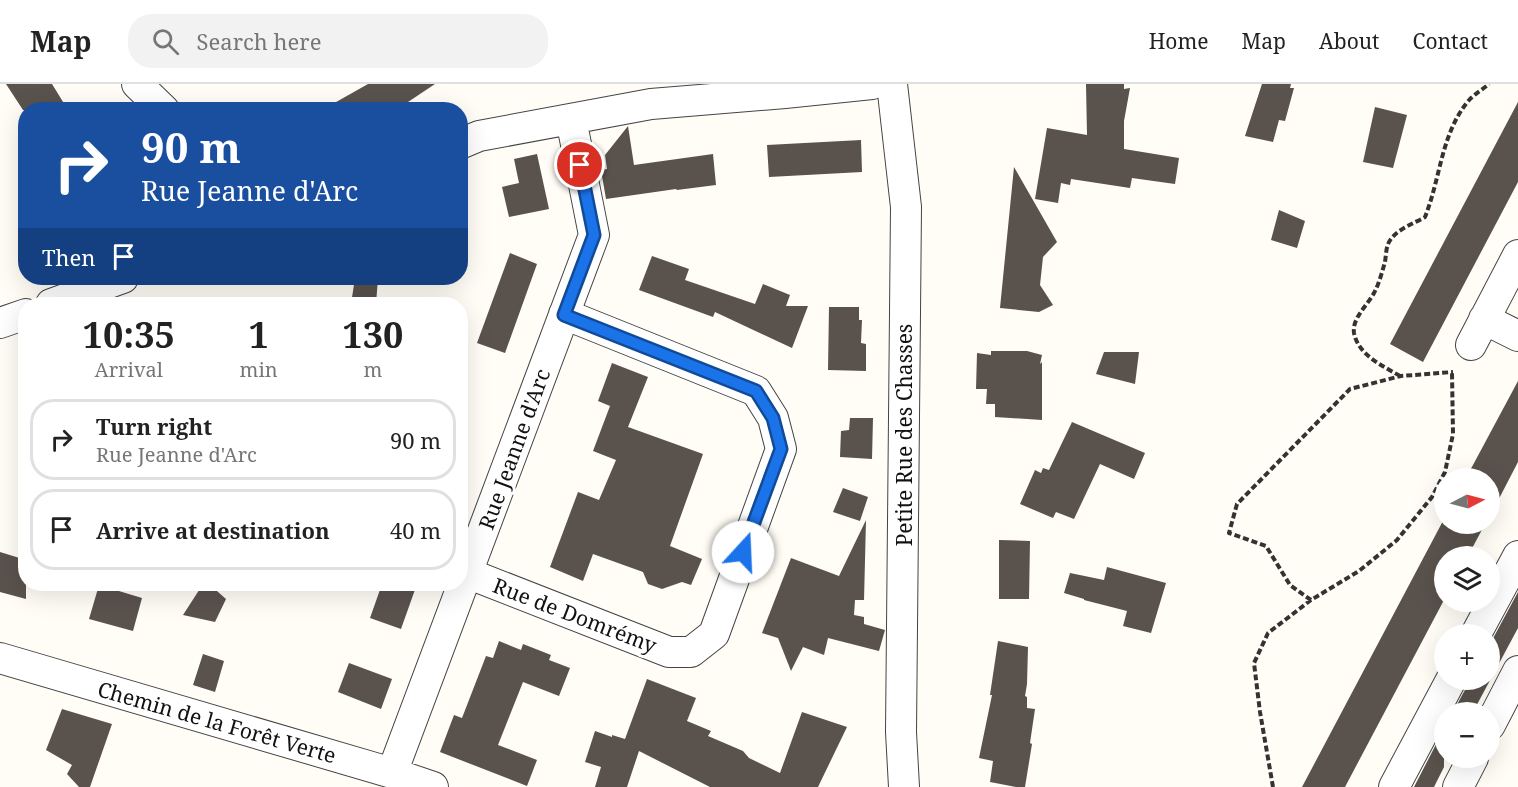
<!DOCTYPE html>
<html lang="en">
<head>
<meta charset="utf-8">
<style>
  body { margin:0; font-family:"Noto Serif",serif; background:#f2f2f2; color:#222; height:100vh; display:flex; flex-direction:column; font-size:22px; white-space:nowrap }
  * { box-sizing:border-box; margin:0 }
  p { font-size:20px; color:#767676 }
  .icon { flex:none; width:33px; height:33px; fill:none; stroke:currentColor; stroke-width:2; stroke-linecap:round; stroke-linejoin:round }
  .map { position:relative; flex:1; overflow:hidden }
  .side { position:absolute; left:18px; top:213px; width:450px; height:294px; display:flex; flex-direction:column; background:#fff; border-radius:24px; box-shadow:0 6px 24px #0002 }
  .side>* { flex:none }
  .top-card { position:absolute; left:18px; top:18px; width:450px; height:183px; border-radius:24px; box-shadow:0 6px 24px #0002; background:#1a4fa0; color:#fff; overflow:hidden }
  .needle { width:39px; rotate:84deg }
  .buttons { position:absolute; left:1434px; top:384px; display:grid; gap:12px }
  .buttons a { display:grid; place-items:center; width:66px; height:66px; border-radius:50%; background:#fff; box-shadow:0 6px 24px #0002; font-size:30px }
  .pin { position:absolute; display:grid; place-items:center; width:51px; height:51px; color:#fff; margin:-26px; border:3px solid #fff; border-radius:50%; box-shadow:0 2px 6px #0007 }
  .me { position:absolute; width:66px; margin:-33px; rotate:20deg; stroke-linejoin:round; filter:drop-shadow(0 0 4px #0008) }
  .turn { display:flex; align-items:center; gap:21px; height:126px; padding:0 24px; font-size:27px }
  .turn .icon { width:78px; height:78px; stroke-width:2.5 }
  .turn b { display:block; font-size:42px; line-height:51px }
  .then { display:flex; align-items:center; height:57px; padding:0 24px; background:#0003; gap:12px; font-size:22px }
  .eta { display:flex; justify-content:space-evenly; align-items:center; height:102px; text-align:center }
  .eta b { font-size:36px; font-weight:700; line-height:42px }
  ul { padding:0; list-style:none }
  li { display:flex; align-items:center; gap:18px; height:81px; margin:0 12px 9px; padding:0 12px; border:3px solid #e0e0e0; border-radius:24px }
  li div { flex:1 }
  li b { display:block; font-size:22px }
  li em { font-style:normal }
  header { display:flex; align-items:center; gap:36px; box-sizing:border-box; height:84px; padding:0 30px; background:#fff; border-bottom:2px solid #e0e0e0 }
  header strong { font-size:28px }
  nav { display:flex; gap:33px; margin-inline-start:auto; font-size:21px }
  .search { width:420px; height:54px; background:#f2f2f2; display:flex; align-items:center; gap:15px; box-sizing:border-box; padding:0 21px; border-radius:24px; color:#767676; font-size:22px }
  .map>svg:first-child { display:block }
  .building { fill:#5a524d }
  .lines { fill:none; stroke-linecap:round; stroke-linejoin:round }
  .minor-casing { stroke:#444; stroke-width:32 }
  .path { stroke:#333; stroke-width:4; stroke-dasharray:6 3; stroke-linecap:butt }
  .minor { stroke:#fff; stroke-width:30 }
  .route-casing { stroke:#114b97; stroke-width:15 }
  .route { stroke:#1a73e8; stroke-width:10 }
  .labels { text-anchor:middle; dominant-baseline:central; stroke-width:6; stroke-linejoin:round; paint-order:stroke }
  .street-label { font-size:21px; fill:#111; stroke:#fff }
</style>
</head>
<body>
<header>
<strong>Map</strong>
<div class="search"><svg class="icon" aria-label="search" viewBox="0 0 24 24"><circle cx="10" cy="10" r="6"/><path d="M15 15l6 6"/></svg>Search here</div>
<nav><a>Home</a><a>Map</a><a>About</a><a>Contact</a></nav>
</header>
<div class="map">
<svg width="1518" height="703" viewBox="0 0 1518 703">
  <rect width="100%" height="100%" fill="#fffdf5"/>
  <!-- building -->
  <path class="building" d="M 6,0 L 52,0 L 68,26 L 23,26 Z
    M 368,0 L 435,0 L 396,26 L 322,26 Z
    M 1086,0 L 1124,0 L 1124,5 L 1130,4 L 1124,37 L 1124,65 L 1179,74 L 1175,100 L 1132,94 L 1130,104 L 1071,95 L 1070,101 L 1061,99 L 1058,119 L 1035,115 L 1047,44 L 1087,51 Z
    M 1262,0 L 1291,0 L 1290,4 L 1294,4 L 1285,37 L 1279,36 L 1273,58 L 1245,52 Z
    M 1518,18 L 1518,98 L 1423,278 L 1390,260 Z
    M 1375,23 L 1407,31 L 1393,84 L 1363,78 Z
    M 628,42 L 634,81 L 713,70 L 716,101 L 677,106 L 676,105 L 606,115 L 601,86 L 607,85 L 605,71 Z
    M 861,56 L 862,88 L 769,93 L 767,61 Z
    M 537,70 L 549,125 L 509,133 L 502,103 L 519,99 L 514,75 Z
    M 1014,83 L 1057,158 L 1043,173 L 1040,201 L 1053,221 L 1039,228 L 1000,224 Z
    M 1279,126 L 1305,137 L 1297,164 L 1271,156 Z
    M 510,169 L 537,180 L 505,269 L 477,259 Z
    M 652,172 L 689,185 L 685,196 L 755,220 L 763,200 L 790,211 L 786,222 L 808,222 L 792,264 L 715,228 L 713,233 L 639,206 Z
    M 355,194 L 378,194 L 376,220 L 351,220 Z
    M 829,223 L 859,223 L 859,236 L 862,236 L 861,259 L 866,260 L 866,287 L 828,286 Z
    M 991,267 L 1027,267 L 1042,271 L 1040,280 L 1042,278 L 1042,336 L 995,333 L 995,320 L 986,320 L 987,305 L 976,305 L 977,269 L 991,271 Z
    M 1104,268 L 1139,268 L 1135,300 L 1096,290 Z
    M 612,279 L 648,293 L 628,343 L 703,370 L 670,462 L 702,475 L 691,501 L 682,498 L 662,505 L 648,500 L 643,488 L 593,470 L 583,497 L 550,483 L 578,408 L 599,416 L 616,376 L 593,367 L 610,322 L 598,317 Z
    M 1518,297 L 1518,378 L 1490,432 L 1490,394 L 1466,394 Z
    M 850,334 L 873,334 L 872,375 L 840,373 L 841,347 L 849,346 Z
    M 1072,338 L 1145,369 L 1134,395 L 1100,380 L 1074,435 L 1056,428 L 1053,434 L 1020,420 L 1035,386 L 1041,389 L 1043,384 L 1049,386 Z
    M 843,404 L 868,413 L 860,437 L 833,428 Z
    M 1444,435 L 1444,440 L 1485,440 L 1468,472 L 1444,472 L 1444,516 L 1345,703 L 1302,703 Z
    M 866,436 L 864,516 L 855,516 L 854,531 L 864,533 L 864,540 L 885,546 L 879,567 L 828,554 L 824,571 L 803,563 L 791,587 L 778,554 L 762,549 L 791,474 L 839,492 Z
    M 999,456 L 1030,457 L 1029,515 L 999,515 Z
    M 0,468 L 26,476 L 26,515 L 0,508 Z
    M 1107,483 L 1166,499 L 1151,549 L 1123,542 L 1127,527 L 1084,516 L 1084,515 L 1064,509 L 1070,489 L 1104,496 Z
    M 203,500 L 209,500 L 226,515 L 215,538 L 183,531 Z
    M 382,500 L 417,500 L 401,545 L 370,534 Z
    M 99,501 L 142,514 L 133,547 L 89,535 Z
    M 1518,508 L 1518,544 L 1473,628 L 1453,628 L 1466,604 L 1468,596 L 1490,596 L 1490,560 Z
    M 499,557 L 521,566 L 523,560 L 551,571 L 549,576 L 570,584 L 559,612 L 523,598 L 498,661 L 537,676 L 527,702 L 440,668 L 454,631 L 462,634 L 486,572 L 493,574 Z
    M 998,557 L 1028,563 L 1027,600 L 1025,612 L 1027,613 L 1027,624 L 1035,625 L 1030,659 L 1032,660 L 1025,703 L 1016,703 L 990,698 L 993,677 L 979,674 L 992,611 L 990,611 Z
    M 203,570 L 224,577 L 215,608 L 193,601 Z
    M 349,579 L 392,595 L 381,625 L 338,608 Z
    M 647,595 L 696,614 L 687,637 L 711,647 L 708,652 L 743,667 L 749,674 L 780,689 L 802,628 L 847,643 L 818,703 L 710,703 L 639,667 L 627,703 L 595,703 L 601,683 L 585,678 L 595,647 L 612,653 L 612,651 L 625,655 Z
    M 62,625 L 112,640 L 90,703 L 79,703 L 67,690 L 72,681 L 46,666 Z
    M 1444,645 L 1444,683 L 1434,703 L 1414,703 Z"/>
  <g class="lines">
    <!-- minor casing -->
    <g class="minor-casing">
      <path id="minor" d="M 137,0 L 164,26
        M 892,0 L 906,123 L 901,648 L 904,703
        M 460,60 L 479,52 L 651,20 L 785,9 L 872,0
        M 51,220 L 123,194
        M 1484,235 L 1518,252
        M 0,239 L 26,230
        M 1471,261 L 1518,171
        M 467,489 L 669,568 L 691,568 L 714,550 L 781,365 L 773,334 L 756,307 L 564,230
        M 1476,550 L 1518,472
        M 0,574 L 392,689 L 433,703
        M 1490,641 L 1518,587
        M 392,689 L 594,151 L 571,35
        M 1394,703 L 1451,596
        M 1458,703 L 1473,674"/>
    </g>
    <!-- path -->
    <path class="path" d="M 1400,292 C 1383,282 1358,271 1354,249 C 1352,234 1367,222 1374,209 C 1379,200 1382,188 1385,178 C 1386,172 1386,165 1388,160 C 1394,146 1413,140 1425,133 C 1441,93 1441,48 1470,15 C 1476,9 1483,5 1489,0
      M 1311,516 L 1290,501 L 1266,462 L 1229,449 L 1237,420 L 1350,305 L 1401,292 L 1453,288
      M 1273,703 L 1260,628 L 1254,579 L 1268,549 L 1311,516 L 1359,487 L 1397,456 L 1432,413 L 1445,388 L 1453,350 L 1452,289"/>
    <!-- minor -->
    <use href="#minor" class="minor"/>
  </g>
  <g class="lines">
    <!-- route casing -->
    <g class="route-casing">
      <path id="route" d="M 580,81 L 594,151 L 564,231 L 756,307 L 773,334 L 781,365 L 743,468"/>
    </g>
    <!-- route -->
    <use href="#route" class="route"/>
  </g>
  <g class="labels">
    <!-- street labels -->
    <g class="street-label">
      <text transform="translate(904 351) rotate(-90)">Petite Rue des Chasses</text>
      <text transform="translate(514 365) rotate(-70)">Rue Jeanne d'Arc</text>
      <text transform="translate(575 531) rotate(21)">Rue de Domrémy</text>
      <text transform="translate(217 638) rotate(16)">Chemin de la Forêt Verte</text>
    </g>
  </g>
</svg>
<div class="buttons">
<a><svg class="needle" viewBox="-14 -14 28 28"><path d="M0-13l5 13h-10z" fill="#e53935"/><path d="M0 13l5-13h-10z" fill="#767676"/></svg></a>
<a><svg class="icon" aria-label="layers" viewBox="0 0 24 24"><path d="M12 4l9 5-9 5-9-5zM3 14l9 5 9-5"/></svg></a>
<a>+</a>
<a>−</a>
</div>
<div class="pin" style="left:580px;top:81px;background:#d93025"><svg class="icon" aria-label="arrive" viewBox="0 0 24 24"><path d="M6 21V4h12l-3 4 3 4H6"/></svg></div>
<svg class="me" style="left:743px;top:468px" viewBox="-20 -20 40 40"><circle r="19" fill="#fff"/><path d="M0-13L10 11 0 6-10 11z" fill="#1a73e8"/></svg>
<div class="top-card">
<div class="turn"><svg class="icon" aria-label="right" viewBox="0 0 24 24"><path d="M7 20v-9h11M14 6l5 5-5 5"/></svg><div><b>90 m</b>Rue Jeanne d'Arc</div></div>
<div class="then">Then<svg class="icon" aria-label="arrive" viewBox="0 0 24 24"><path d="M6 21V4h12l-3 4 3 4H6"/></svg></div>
</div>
<section class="side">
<div class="eta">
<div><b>10:35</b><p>Arrival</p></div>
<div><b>1</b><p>min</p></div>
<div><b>130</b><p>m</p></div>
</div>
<ul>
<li><svg class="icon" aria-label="right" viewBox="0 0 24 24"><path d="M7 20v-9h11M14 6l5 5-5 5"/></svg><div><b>Turn right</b><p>Rue Jeanne d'Arc</p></div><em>90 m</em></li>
<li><svg class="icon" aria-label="arrive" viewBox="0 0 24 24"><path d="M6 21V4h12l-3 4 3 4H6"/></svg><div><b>Arrive at destination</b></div><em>40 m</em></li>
</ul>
</section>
</div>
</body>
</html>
